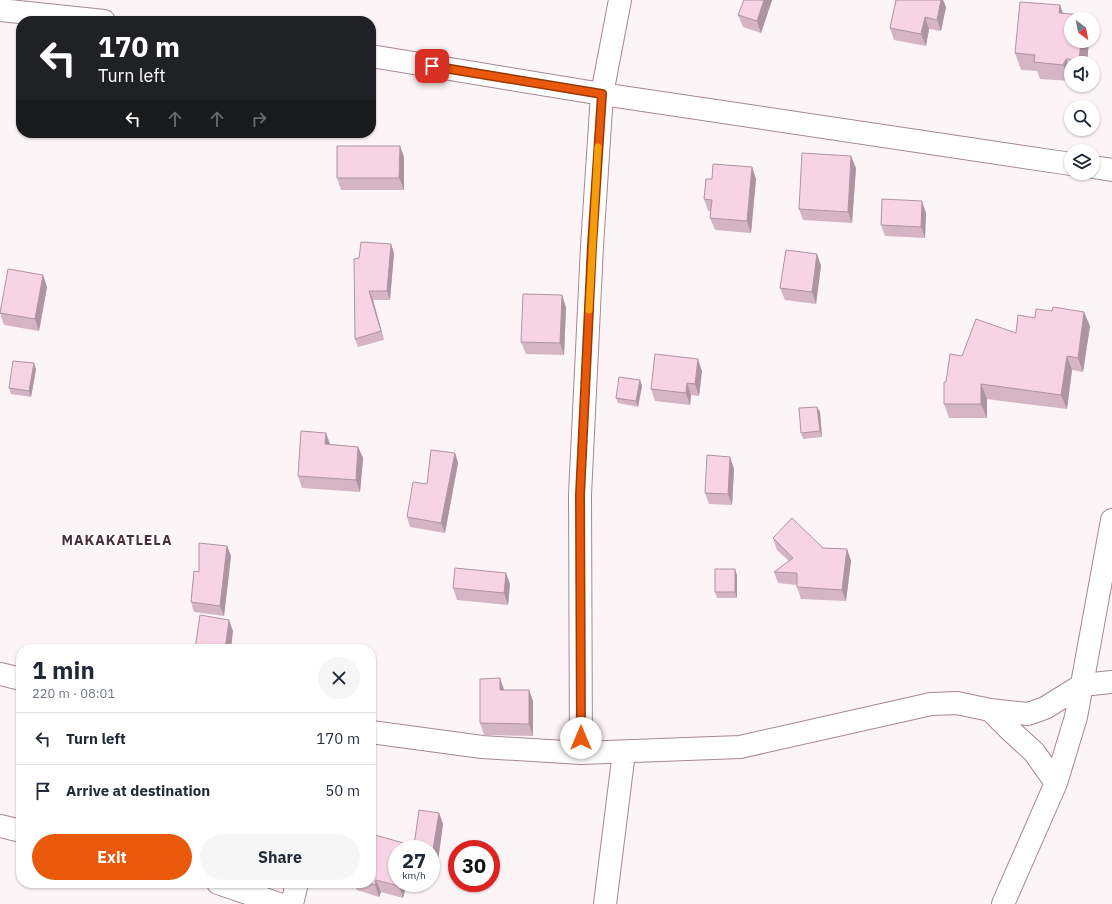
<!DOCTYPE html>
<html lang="en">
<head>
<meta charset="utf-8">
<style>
  body { margin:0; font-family:"IBM Plex Sans",sans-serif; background:#f6f6f7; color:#1f2937; height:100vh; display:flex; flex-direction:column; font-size:15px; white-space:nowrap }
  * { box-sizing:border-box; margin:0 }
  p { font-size:13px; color:#747a83 }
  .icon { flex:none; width:22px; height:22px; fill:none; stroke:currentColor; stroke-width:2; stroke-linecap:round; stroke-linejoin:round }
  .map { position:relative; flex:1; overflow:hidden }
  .panel { position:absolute; left:16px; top:644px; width:360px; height:244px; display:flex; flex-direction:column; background:#fff; border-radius:16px; box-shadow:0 1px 3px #0004 }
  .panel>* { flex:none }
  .banner { position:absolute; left:16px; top:16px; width:360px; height:122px; border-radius:16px; box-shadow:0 1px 3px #0004; background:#202124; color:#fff; overflow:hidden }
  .needle { width:26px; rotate:148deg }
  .tools { position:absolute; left:1064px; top:12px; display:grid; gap:8px }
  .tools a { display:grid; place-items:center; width:36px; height:36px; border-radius:50%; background:#fff; box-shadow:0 1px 3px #0004; font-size:20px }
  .speed { position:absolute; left:388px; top:840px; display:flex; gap:8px; font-size:20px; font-weight:700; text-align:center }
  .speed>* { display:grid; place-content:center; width:52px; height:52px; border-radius:50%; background:#fff; box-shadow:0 1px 3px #0004; line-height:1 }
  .speed small { font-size:10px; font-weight:400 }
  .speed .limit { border:6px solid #d22; background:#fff; color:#111 }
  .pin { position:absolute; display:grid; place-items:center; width:34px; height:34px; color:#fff; margin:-17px; border-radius:8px; box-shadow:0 2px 6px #0006 }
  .me { position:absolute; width:44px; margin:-22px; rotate:0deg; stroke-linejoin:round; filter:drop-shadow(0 0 3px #0008) }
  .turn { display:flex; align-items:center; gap:14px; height:84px; padding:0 16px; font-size:18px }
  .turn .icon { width:52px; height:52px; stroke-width:2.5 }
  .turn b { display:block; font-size:28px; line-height:34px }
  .lanes { display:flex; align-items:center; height:38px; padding:0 16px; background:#0003; justify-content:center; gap:20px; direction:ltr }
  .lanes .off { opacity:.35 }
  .round { display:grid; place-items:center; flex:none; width:42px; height:42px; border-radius:21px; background:#f6f6f7 }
  .headline { display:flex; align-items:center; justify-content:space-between; height:68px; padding:0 16px }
  h1 { font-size:24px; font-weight:700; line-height:30px }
  .cta { display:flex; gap:8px; margin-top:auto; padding:8px 16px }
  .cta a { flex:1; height:46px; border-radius:24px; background:#ea580c; color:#fff; font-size:16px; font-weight:700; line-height:46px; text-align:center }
  .cta a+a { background:#f6f6f7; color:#1f2937 }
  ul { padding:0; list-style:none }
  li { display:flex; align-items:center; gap:12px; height:52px; padding:0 16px; border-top:1px solid #e0e1e3 }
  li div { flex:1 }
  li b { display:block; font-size:15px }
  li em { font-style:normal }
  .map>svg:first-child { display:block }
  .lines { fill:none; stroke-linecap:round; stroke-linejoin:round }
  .minor-casing { stroke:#a88696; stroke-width:24 }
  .minor { stroke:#fff; stroke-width:22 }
  .wall { fill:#d5b5c4 }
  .shaded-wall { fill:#ae94a0 }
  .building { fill:#f8d3e4; stroke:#ae94a0 }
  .route-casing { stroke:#983908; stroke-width:10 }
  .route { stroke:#ea580c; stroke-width:7 }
  .slow { stroke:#f59e0b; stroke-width:7 }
  .labels { text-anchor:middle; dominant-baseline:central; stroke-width:3; stroke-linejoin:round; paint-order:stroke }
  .district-label { font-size:14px; font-weight:bold; letter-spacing:1px; fill:#492d3b; stroke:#fff }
</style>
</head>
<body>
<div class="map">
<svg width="1112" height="904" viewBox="0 0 1112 904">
  <rect width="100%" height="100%" fill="#fcf4f7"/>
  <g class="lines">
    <!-- minor casing -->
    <g class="minor-casing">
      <path id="minor" d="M 0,10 L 104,21
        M 371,56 L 602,94 L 1071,164
        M 1093,167 L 1112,170
        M 0,674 L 21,679
        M 990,710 L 1011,731 L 1034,752 L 1056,783
        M 371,732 L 482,747 L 581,753 L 740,747 L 931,704 L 957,703 L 990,710 L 1028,714 L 1045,708 L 1082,685 L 1112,682
        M 581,753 L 580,495 L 592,246 L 602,94 L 620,0
        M 0,826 L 21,831
        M 218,883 L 279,904
        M 292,904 L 297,883
        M 605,904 L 624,752
        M 1003,904 L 1056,783 L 1076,717 L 1112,520"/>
    </g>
    <!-- minor -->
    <use href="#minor" class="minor"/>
  </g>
  <!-- wall -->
  <path class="wall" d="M 744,0 L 772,0 L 761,33 L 743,27 L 738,15 Z
    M 896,0 L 943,0 L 946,7 L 941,31 L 929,29 L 926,46 L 894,40 L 890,28 Z
    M 1060,5 L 1071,41 L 1089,41 L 1087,63 L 1071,63 L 1071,78 L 1070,81 L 1040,79 L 1037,71 L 1021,70 L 1015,53 Z
    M 400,146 L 404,157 L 404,190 L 341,190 L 337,178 Z
    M 752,167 L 756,179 L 751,233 L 715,230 L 710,218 L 711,211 L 708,211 L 704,199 L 712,179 Z
    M 856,168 L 852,223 L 803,220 L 799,209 Z
    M 926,213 L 925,238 L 885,236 L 881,225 Z
    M 394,253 L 390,300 L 373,300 L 384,340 L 358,347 L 355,339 L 359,258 Z
    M 817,254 L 821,266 L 816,304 L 785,300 L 780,288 Z
    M 43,275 L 47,287 L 39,331 L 4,325 L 0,313 Z
    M 566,307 L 564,355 L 526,354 L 521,342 Z
    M 1090,326 L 1083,372 L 1072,370 L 1067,409 L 987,399 L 987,418 L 949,418 L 944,404 L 946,382 L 962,356 Z
    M 36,369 L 31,397 L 11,394 L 9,388 Z
    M 702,371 L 699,396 L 691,395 L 690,405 L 655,401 L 651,389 Z
    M 640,380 L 642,386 L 638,407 L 618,403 L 616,398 Z
    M 817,407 L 820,412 L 822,437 L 803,439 L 801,433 Z
    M 326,433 L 330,445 L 358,447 L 363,458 L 360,492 L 302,488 L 298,476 Z
    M 455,453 L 458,463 L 445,533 L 410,527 L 407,517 L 427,484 Z
    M 730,457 L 734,469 L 732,505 L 709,504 L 705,493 Z
    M 773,538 L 823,548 L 847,549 L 851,561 L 846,601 L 801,599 L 797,587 L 797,585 L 778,583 L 774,572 L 789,561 L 777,550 Z
    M 227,546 L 231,556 L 224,616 L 194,612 L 191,602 L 199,572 Z
    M 737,575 L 737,598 L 717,598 L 715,592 Z
    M 510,584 L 508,605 L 457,600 L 453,588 Z
    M 500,678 L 504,690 L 533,701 L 533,736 L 484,735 L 480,723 Z
    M 439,813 L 443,824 L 438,861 L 431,860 L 431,849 L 415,849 L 414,846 Z
    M 371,834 L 411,845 L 412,849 L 397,849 L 397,883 L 407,883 L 403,898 L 381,892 L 379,897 L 357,890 L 354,883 L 371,883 Z"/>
  <!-- shaded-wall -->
  <path class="shaded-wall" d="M 764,0 L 772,0 L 761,33 L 757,21 Z
    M 941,0 L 943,0 L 946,7 L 941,31 L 937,20 Z
    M 1060,5 L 1066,22 L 1059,13 Z
    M 925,17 L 929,29 L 926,46 L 921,34 Z
    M 1081,41 L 1089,41 L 1087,63 L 1080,63 L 1079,60 Z
    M 1066,59 L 1071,74 L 1071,78 L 1070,81 L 1063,65 Z
    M 400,146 L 404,157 L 404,190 L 399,178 Z
    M 851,156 L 856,168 L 852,223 L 848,212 Z
    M 752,167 L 756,179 L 751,233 L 747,221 Z
    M 922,201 L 926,213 L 925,238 L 921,227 Z
    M 391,244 L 394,253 L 390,300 L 387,291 Z
    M 817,254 L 821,266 L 816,304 L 812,292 Z
    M 43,275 L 47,287 L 39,331 L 35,319 Z
    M 369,291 L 373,300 L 384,340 L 381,331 Z
    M 562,295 L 566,307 L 564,355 L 560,343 Z
    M 1084,312 L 1090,326 L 1083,372 L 1078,358 Z
    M 1067,356 L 1072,370 L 1067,409 L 1061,395 Z
    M 698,359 L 702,371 L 699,396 L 695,384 Z
    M 34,363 L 36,369 L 31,397 L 29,391 Z
    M 640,380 L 642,386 L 638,407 L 636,401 Z
    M 687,383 L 691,395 L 690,405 L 686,393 Z
    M 981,384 L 987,399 L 987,418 L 981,404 Z
    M 817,407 L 820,412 L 822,437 L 820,431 Z
    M 326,433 L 330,444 L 329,456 L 325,444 Z
    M 358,447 L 363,458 L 360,492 L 356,480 Z
    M 455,453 L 458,463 L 445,533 L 441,523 Z
    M 730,457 L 734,469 L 732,505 L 728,494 Z
    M 227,546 L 231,556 L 224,616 L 220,606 Z
    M 847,549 L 851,561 L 846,601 L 842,590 Z
    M 735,569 L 737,575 L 737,598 L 735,592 Z
    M 506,573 L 510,584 L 508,605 L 504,593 Z
    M 229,620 L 233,631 L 231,649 L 225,649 Z
    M 500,678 L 504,690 L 500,690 Z
    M 529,690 L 533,701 L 533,736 L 529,724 Z
    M 439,813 L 443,824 L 438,861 L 433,849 Z
    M 376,880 L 381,892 L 379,897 L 375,885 Z
    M 400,883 L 407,883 L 403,898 L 399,886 Z"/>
  <!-- building -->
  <path class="building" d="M 744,0 L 764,0 L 757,21 L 738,15 Z
    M 896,0 L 941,0 L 937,20 L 925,17 L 921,34 L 890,28 Z
    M 1020,2 L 1060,5 L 1059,13 L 1084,15 L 1083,19 L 1071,19 L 1071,41 L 1081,41 L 1079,60 L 1066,59 L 1063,65 L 1034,62 L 1035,55 L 1015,53 Z
    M 337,146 L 400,146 L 399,178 L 337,178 Z
    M 802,153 L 851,156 L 848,212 L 799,209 Z
    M 713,164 L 752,167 L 747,221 L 710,218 L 712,200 L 704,199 L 706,179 L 712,179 Z
    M 882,199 L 922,201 L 921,227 L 881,225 Z
    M 361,242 L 391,244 L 387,291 L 369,291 L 381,331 L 355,339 L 354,259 L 359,258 Z
    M 786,250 L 817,254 L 812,292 L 780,288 Z
    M 8,269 L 43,275 L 35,319 L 0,313 Z
    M 523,294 L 562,295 L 560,343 L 521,342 Z
    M 1053,307 L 1084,312 L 1078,358 L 1067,356 L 1061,395 L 981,384 L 981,404 L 944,404 L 944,382 L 946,382 L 950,354 L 962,356 L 976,319 L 1016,333 L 1018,315 L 1035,318 L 1036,309 L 1052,311 Z
    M 655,354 L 698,359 L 695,384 L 687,383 L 686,393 L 651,389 Z
    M 13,361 L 34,363 L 29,391 L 9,388 Z
    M 619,377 L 640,380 L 636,401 L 616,398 Z
    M 817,407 L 820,431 L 801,433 L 799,408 Z
    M 301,431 L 326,433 L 325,444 L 358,447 L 356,480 L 298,476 Z
    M 431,450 L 455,453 L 441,523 L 407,517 L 413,482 L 427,484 Z
    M 707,455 L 730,457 L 728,494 L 705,493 Z
    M 792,518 L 823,548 L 847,549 L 842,590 L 797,587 L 797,573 L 774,572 L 793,558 L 773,538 Z
    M 199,543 L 227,546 L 220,606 L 191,602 L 194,571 L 199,572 Z
    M 455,568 L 506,573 L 504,593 L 453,588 Z
    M 715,569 L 735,569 L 735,592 L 715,592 Z
    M 200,615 L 229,620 L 225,649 L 195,649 Z
    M 500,678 L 500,690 L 529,690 L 529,724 L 480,723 L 480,679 Z
    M 419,810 L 439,813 L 433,849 L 414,846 Z
    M 371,834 L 411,845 L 410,849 L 397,849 L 397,883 L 400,883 L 399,886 L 376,880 L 375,885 L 367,883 L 371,883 Z"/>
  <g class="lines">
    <!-- route casing -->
    <g class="route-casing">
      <path id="route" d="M 432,66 L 602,94 L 592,246 L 580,495 L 581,738"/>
    </g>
    <!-- route -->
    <use href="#route" class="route"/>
    <!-- slow -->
    <path class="slow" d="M 589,310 L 598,147"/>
  </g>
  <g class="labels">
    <!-- district labels -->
    <g class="district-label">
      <text x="117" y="540">MAKAKATLELA</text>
    </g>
  </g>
</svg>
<div class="tools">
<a><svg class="needle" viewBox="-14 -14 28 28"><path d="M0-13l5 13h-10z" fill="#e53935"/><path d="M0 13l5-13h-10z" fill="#747a83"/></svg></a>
<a><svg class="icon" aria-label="sound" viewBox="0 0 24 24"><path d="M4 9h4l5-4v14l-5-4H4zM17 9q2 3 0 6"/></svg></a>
<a><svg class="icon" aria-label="search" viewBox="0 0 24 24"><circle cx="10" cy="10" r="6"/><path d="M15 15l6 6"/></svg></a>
<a><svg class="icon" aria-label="layers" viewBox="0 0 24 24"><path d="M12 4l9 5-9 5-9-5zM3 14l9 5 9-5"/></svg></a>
</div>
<div class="speed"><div>27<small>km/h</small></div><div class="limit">30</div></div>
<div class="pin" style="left:432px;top:66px;background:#d93025"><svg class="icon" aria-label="arrive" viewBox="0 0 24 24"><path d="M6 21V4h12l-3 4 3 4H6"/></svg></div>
<svg class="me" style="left:581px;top:738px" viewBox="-20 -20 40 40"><circle r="19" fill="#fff"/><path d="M0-13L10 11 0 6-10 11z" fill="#ea580c"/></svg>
<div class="banner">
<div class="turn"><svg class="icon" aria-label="left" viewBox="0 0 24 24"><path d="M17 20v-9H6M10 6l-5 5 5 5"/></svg><div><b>170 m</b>Turn left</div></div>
<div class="lanes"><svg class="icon" aria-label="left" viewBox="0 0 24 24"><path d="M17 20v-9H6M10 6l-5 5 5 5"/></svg><svg class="icon off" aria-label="ahead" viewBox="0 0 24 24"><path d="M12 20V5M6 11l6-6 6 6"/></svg><svg class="icon off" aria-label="ahead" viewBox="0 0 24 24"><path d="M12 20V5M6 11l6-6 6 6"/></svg><svg class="icon off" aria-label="right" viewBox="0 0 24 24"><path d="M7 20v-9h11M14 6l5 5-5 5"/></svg></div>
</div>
<section class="panel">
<div class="headline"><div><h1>1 min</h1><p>220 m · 08:01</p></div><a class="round"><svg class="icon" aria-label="close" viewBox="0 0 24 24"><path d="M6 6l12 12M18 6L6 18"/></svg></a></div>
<ul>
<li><svg class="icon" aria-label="left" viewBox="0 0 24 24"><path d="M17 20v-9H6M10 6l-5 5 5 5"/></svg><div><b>Turn left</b></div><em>170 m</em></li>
<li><svg class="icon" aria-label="arrive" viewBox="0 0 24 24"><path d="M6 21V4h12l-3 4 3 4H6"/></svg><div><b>Arrive at destination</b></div><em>50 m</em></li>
</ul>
<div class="cta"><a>Exit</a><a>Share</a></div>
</section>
</div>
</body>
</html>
